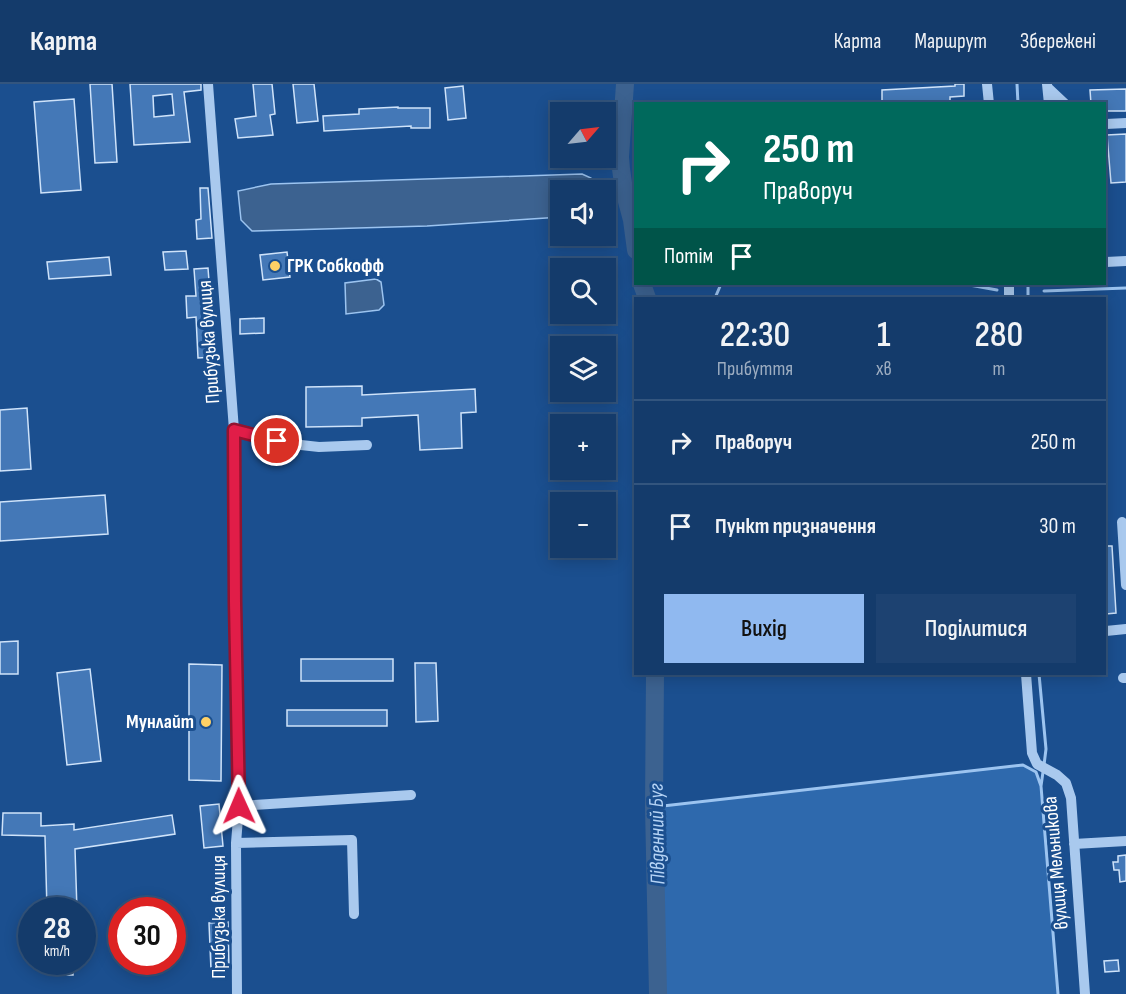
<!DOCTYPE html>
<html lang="uk">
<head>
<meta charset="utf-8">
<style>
  body { margin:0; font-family:"Sofia Sans Condensed",sans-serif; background:#1d4271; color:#f1f3f6; height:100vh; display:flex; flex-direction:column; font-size:22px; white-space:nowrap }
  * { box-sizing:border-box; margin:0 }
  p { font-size:20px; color:#9dadc1 }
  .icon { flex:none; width:33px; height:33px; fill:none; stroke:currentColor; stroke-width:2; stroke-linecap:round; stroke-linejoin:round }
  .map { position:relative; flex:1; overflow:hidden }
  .details { position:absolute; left:634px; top:213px; width:472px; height:378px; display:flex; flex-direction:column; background:#143b6b; border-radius:0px; box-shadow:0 3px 15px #0003,0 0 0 2px #33557e }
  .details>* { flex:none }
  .banner { position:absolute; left:634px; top:18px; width:472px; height:183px; border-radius:0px; box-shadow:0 3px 15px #0003,0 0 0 2px #33557e; background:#00695c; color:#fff; overflow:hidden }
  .needle { width:39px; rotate:62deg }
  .buttons { position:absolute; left:550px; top:18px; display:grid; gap:12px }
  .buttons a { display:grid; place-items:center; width:66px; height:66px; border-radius:0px; background:#143b6b; box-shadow:0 3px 15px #0003,0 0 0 2px #33557e; font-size:30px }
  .speed { position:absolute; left:18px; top:813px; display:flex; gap:12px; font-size:30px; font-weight:700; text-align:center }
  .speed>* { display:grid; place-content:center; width:78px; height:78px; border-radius:50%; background:#143b6b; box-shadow:0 3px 15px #0003,0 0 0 2px #33557e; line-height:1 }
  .speed small { font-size:15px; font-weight:400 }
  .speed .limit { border:9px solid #d22; background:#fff; color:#111 }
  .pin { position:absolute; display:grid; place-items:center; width:51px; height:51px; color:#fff; margin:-26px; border:3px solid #fff; border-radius:50%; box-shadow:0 2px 6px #0007 }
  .me { position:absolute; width:66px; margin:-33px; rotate:359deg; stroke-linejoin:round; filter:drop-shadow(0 0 4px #0008) }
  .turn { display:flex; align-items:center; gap:21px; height:126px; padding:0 30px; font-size:27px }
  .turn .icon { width:78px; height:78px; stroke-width:2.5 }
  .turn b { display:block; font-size:42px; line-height:51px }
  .then { display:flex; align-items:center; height:57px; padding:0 30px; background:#0003; gap:12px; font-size:22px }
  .eta { display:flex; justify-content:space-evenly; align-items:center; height:102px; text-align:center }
  .eta b { font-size:36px; font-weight:600; line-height:42px }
  .button { display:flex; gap:12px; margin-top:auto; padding:12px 30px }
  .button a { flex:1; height:69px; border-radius:0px; background:#90b9f0; color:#111; font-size:24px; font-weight:600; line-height:69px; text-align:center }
  .button a+a { background:#1d4271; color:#f1f3f6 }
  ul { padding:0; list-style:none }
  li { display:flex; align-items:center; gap:18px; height:84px; padding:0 30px; border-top:2px solid #33557e }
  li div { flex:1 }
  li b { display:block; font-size:22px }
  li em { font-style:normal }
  header { display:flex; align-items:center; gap:36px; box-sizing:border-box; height:84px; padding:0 30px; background:#143b6b; border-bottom:2px solid #33557e }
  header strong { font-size:28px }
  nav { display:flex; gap:33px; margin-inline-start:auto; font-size:21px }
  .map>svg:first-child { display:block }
  .green { fill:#2e69ad }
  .water { fill:#3c6290; stroke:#9cc4f0; stroke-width:1.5 }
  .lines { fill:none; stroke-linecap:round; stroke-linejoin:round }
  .stream { stroke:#9cc4f0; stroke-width:3 }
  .river { stroke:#3c6290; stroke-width:18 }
  .building { fill:#4478b7; stroke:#cfe3fa; stroke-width:1.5; fill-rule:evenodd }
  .minor { stroke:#a9c9ee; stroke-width:10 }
  .route-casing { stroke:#92132f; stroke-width:15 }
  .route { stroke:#e11d48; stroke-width:10 }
  .poi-dot { fill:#ffd166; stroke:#1b4f8f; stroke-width:2 }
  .labels { text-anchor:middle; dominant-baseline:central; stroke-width:6; stroke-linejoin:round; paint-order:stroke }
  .poi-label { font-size:20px; font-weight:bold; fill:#fff; stroke:#1b4f8f; text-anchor:start }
  .street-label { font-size:20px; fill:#fff; stroke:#1b4f8f }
  .water-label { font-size:21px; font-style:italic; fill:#b5d3f5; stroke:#1b4f8f }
</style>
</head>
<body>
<header>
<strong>Карта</strong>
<nav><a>Карта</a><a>Маршрут</a><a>Збережені</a></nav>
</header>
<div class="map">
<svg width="1126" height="910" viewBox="0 0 1126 910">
  <rect width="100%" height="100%" fill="#1b4f8f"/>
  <!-- green -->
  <path class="green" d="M 1023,681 L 1036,688 L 1041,702 L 1058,910 L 658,910 L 654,723 Z"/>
  <!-- water -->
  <path class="water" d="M 582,90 L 591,94 L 596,106 L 561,106 L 561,133 L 427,142 L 252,147 L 241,136 L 238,107 L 271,100 Z
    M 376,195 L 381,198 L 384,221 L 379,226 L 346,230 L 345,199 Z"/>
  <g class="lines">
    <!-- stream -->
    <path class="stream" d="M 1017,0 L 1018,20
      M 606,108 L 624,106
      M 964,200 L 997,206
      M 1028,200 L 1028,214
      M 1044,207 L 1126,204
      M 715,214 L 721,200
      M 1039,590 L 1046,665 L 1044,681
      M 1043,688 L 1041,702 L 1058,910
      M 654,723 L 1023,681 L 1036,688 L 1041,702"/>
    <!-- river -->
    <path class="river" d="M 625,0 L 620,73 L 621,85 L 624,106 L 632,136 L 636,166
      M 642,200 L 647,214
      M 655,590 L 654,723 L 658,910"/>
  </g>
  <!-- building -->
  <path class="building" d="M 90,0 L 112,0 L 117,78 L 95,79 Z
    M 130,0 L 201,0 L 201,6 L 184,8 L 190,58 L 134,61 ZM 172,10 L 174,31 L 154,33 L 153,12 Z
    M 253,0 L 272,0 L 275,30 L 270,31 L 273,51 L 238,54 L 235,35 L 256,32 Z
    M 293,0 L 314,0 L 318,37 L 297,39 Z
    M 955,0 L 964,0 L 964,12 L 950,13 L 950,17 L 882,20 L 882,6 L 955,2 Z
    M 463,2 L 466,34 L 448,36 L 445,4 Z
    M 1126,5 L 1126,27 L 1106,27 L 1106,20 L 1091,20 L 1090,6 Z
    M 74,15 L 81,106 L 41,109 L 34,18 Z
    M 398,23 L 398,24 L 430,24 L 430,44 L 411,44 L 411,42 L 324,47 L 323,32 L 359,30 L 359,25 Z
    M 1126,50 L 1126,98 L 1111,99 L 1107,51 Z
    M 200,104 L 208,104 L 212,154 L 197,155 L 196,136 L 201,135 Z
    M 186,167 L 188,185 L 165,186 L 163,168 Z
    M 287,168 L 290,193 L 263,196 L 260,171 Z
    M 109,173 L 111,191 L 49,195 L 47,178 Z
    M 208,184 L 209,197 L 207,197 L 212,273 L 198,274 L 196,233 L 187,234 L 186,212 L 196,212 L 194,185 Z
    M 264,234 L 264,249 L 240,250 L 240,235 Z
    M 362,302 L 362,311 L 475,305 L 476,328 L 461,329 L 462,364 L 420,366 L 418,331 L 362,334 L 362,342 L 306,343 L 306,303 Z
    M 27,324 L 31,385 L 0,387 L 0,326 Z
    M 105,411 L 108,450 L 0,457 L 0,418 Z
    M 1106,462 L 1112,462 L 1116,529 L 1106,530 Z
    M 18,557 L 18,590 L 0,590 L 0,558 Z
    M 301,575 L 393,575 L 393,597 L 301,597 Z
    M 415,579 L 436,579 L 438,637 L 416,638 Z
    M 189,580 L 222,581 L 221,697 L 189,696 Z
    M 90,585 L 101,677 L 67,681 L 57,589 Z
    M 287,626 L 387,626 L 387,642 L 287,642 Z
    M 219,720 L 223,762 L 204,764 L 200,722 Z
    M 3,729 L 41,729 L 41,742 L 74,740 L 74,746 L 172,731 L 175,750 L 75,765 L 77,826 L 47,826 L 45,752 L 2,751 Z
    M 1126,771 L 1126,797 L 1120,798 L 1119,786 L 1114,786 L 1113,778 L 1118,778 L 1118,772 Z
    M 228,838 L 229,885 L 211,886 L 209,839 Z
    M 1118,876 L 1119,887 L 1105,888 L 1104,877 Z
    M 54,878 L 73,878 L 73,891 L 54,891 Z"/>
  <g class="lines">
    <!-- minor -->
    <path class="minor" d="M 208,0 L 234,346 L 235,518 L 239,722 L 236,759 L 237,910
      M 987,0 L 989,20
      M 1047,0 L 1049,20
      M 1048,4 L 1065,20
      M 1106,40 L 1126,39
      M 1106,178 L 1126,177
      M 1009,200 L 1009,214
      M 234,346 L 292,360 L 319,363 L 367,361
      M 1122,438 L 1126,501
      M 1106,547 L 1126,545
      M 1026,590 L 1032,669 L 1037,680 L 1057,691 L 1066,699 L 1071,714 L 1085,910
      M 1123,594 L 1126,594
      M 239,722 L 411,711
      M 236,759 L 352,756 L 354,830
      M 1074,760 L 1126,757"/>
  </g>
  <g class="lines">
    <!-- route casing -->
    <g class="route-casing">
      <path id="route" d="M 239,722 L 235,518 L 234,346 L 277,357"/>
    </g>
    <!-- route -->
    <use href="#route" class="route"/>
  </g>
  <!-- markers -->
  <g class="poi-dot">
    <circle cx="275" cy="182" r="6"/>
    <circle cx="206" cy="638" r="6"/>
  </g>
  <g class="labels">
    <!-- poi labels -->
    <g class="poi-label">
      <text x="287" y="182">ГРК Собкофф</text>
      <text x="194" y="638" text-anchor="end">Мунлайт</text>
    </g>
    <!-- street labels -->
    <g class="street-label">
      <text transform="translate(209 258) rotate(-94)">Прибузька вулиця</text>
      <text transform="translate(1056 779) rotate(-95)">вулиця Мельникова</text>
      <text transform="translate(219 833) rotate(-90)">Прибузька вулиця</text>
    </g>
    <!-- water labels -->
    <g class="water-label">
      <text transform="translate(657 750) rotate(-91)">Південний Буг</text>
    </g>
  </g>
</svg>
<div class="buttons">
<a><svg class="needle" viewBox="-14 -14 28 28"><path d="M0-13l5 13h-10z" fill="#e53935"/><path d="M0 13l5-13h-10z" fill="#9dadc1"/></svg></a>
<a><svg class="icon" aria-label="sound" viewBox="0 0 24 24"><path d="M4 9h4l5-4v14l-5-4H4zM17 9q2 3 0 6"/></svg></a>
<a><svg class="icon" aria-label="search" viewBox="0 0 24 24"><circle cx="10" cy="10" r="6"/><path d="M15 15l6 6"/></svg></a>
<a><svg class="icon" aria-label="layers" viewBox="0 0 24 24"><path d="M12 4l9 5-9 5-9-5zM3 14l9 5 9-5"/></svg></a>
<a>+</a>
<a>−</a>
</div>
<div class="speed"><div>28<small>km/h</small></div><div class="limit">30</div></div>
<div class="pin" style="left:277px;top:357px;background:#d93025"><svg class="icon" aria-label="arrive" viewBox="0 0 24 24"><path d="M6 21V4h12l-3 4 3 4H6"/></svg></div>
<svg class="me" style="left:239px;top:722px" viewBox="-20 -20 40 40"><path d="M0-17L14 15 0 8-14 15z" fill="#e11d48" stroke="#fff" stroke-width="4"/></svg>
<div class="banner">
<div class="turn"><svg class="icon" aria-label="right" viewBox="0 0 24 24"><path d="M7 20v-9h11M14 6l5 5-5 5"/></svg><div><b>250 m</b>Праворуч</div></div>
<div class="then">Потім<svg class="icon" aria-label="arrive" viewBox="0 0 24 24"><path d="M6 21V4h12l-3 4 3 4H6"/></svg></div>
</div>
<section class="details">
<div class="eta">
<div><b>22:30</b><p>Прибуття</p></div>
<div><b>1</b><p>хв</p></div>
<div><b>280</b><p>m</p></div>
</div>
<ul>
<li><svg class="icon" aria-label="right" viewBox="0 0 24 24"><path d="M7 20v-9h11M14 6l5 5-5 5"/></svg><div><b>Праворуч</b></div><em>250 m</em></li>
<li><svg class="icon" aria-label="arrive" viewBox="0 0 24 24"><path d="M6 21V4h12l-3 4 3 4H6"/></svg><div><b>Пункт призначення</b></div><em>30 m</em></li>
</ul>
<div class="button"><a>Вихід</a><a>Поділитися</a></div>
</section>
</div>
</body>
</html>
